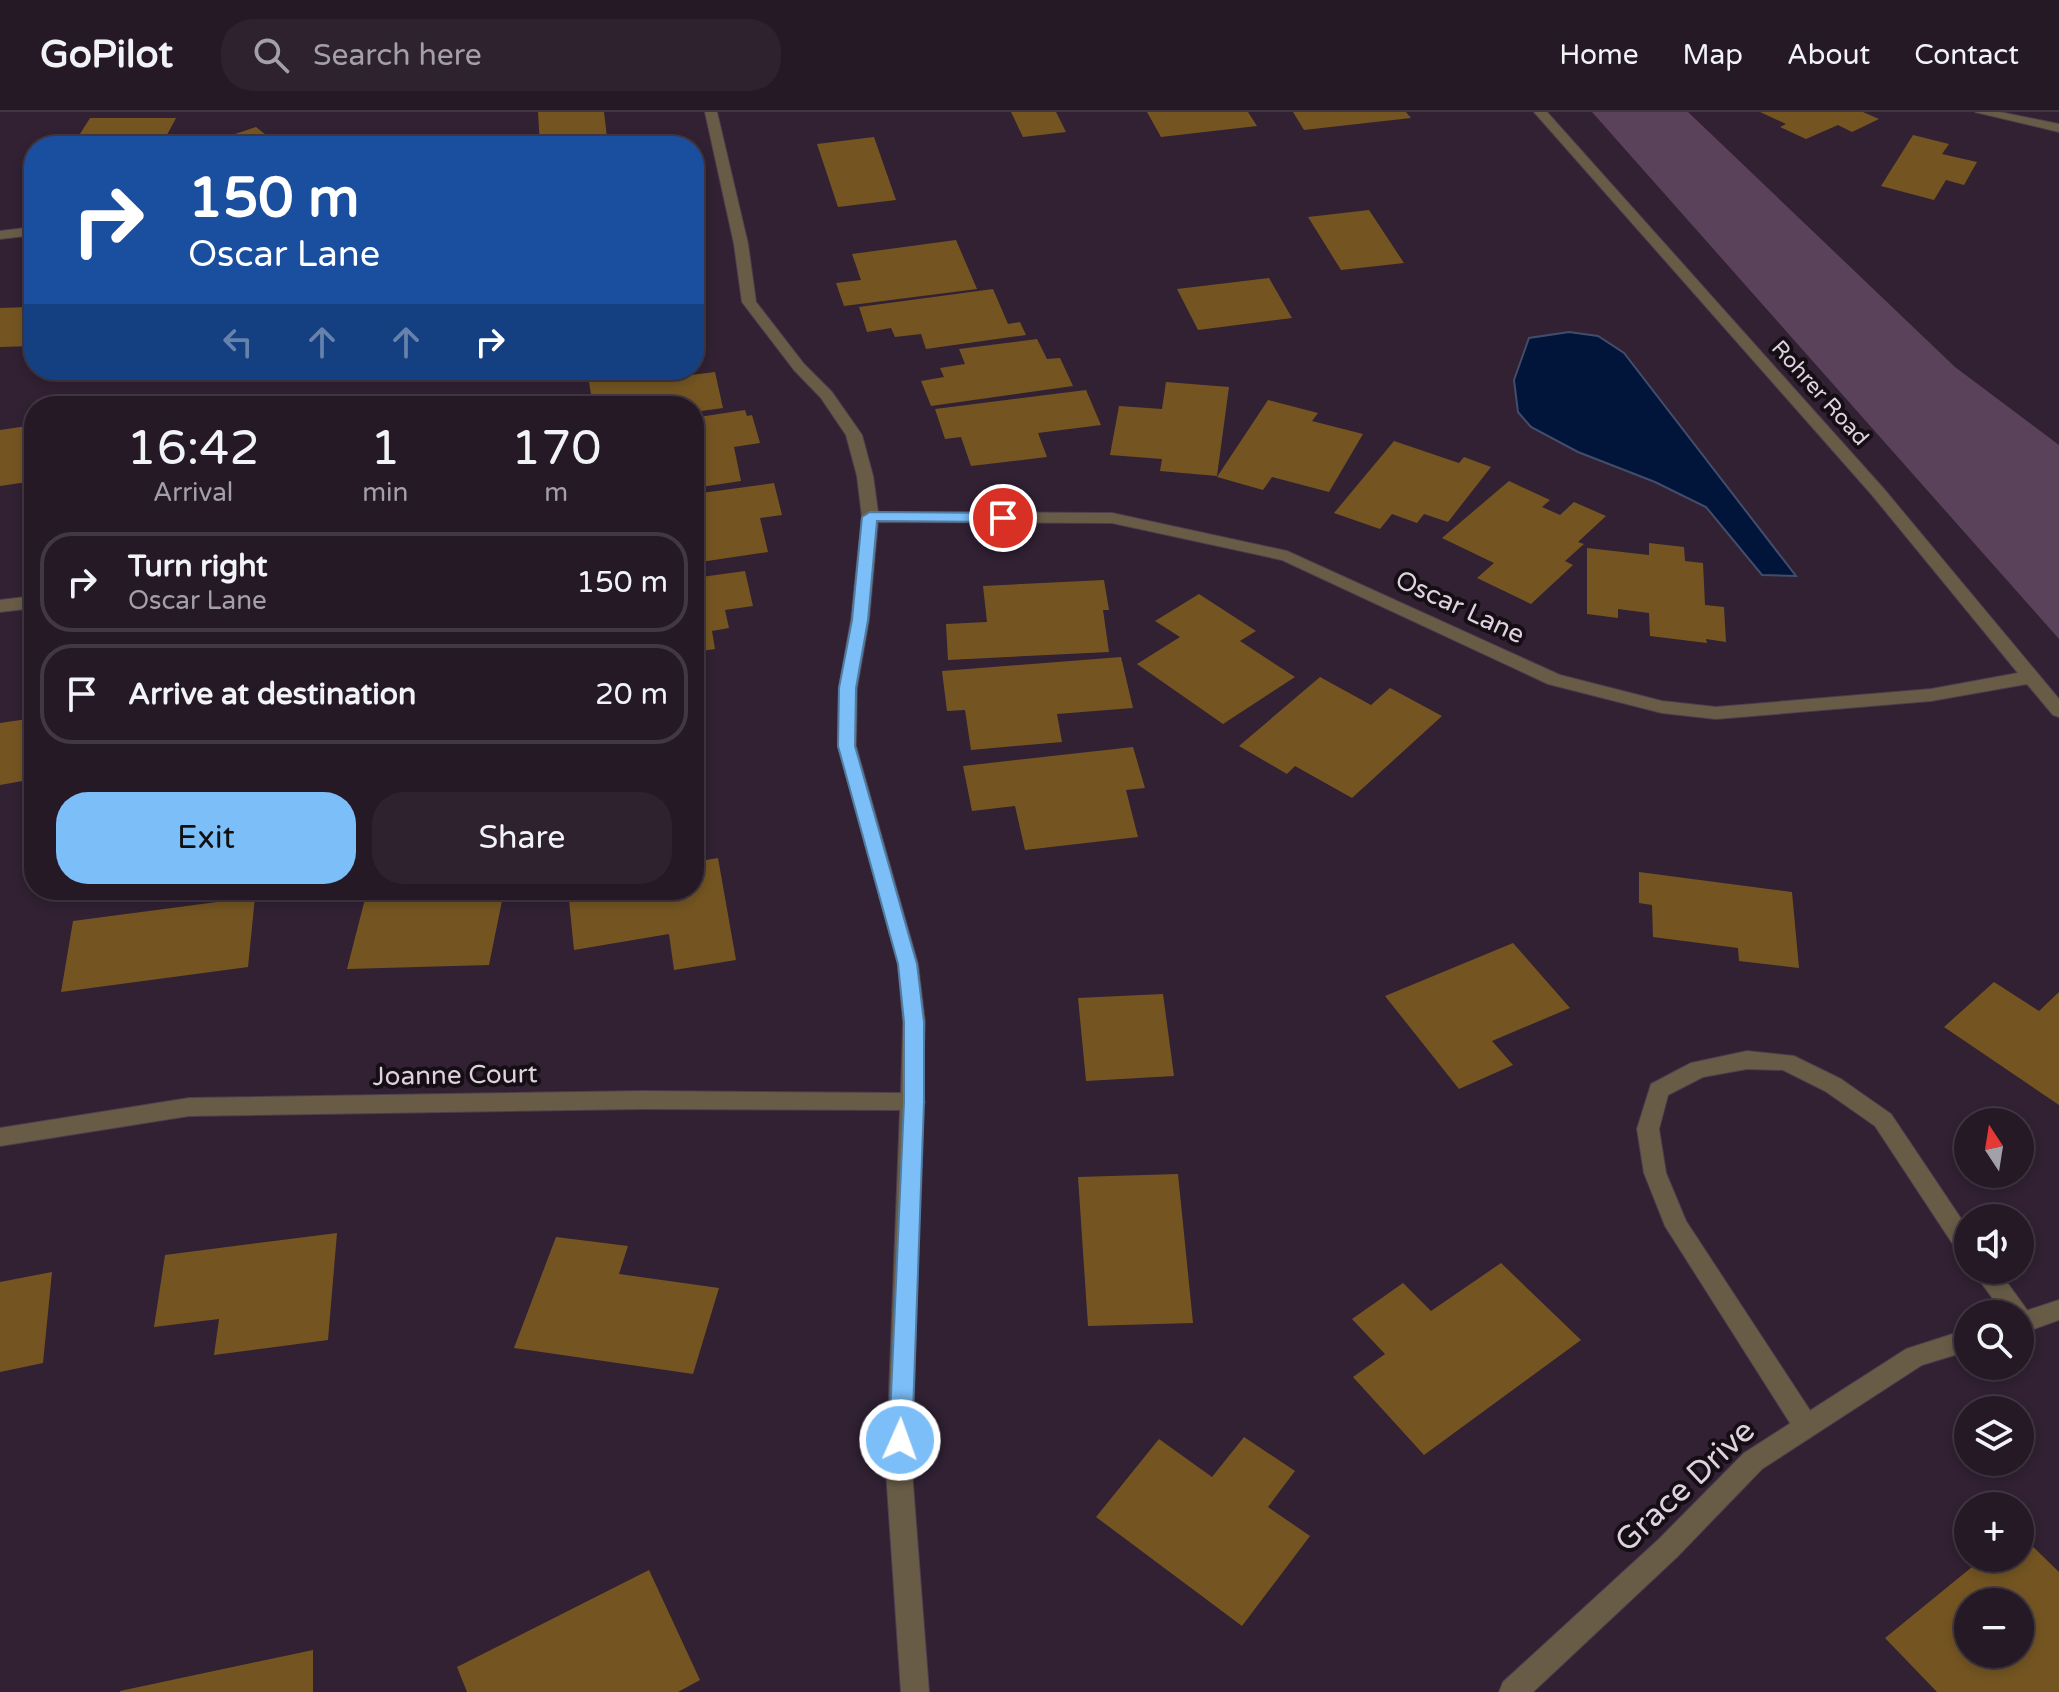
<!DOCTYPE html>
<html lang="en">
<head>
<meta charset="utf-8">
<style>
  body { margin:0; font-family:"Varela Round",sans-serif; background:#2d222e; color:#f1f3f6; height:100vh; display:flex; flex-direction:column; font-size:30px; white-space:nowrap }
  * { box-sizing:border-box; margin:0 }
  p { font-size:26px; color:#a3a0a7 }
  .icon { flex:none; width:44px; height:44px; fill:none; stroke:currentColor; stroke-width:2; stroke-linecap:round; stroke-linejoin:round }
  .map { position:relative; flex:1; overflow:hidden }
  .side { position:absolute; left:24px; top:284px; width:680px; height:504px; display:flex; flex-direction:column; background:#251926; border-radius:32px; box-shadow:0 4px 12px #0003,0 0 0 2px #423843 }
  .side>* { flex:none }
  .hud { position:absolute; left:24px; top:24px; width:680px; height:244px; border-radius:32px; box-shadow:0 4px 12px #0003,0 0 0 2px #423843; background:#1a4fa0; color:#fff; overflow:hidden }
  .needle { width:52px; rotate:348deg }
  .tools { position:absolute; left:1954px; top:996px; display:grid; gap:16px }
  .tools a { display:grid; place-items:center; width:80px; height:80px; border-radius:50%; background:#251926; box-shadow:0 4px 12px #0003,0 0 0 2px #423843; font-size:40px }
  .pin { position:absolute; display:grid; place-items:center; width:68px; height:68px; color:#fff; margin:-34px; border:4px solid #fff; border-radius:50%; box-shadow:0 2px 8px #0007 }
  .me { position:absolute; width:88px; margin:-44px; rotate:2deg; stroke-linejoin:round; filter:drop-shadow(0 0 6px #0008) }
  .turn { display:flex; align-items:center; gap:28px; height:168px; padding:0 32px; font-size:36px }
  .turn .icon { width:104px; height:104px; stroke-width:2.5 }
  .turn b { display:block; font-size:56px; line-height:68px }
  .lanes { display:flex; align-items:center; height:76px; padding:0 32px; background:#0003; justify-content:center; gap:40px; direction:ltr }
  .lanes .off { opacity:.35 }
  .eta { display:flex; justify-content:space-evenly; align-items:center; height:136px; text-align:center }
  .eta b { font-size:48px; font-weight:600; line-height:56px }
  .primary-button { display:flex; gap:16px; margin-top:auto; padding:16px 32px }
  .primary-button a { flex:1; height:92px; border-radius:32px; background:#7bbef8; color:#111; font-size:32px; font-weight:600; line-height:92px; text-align:center }
  .primary-button a+a { background:#2d222e; color:#f1f3f6 }
  ul { padding:0; list-style:none }
  li { display:flex; align-items:center; gap:24px; height:100px; margin:0 16px 12px; padding:0 16px; border:4px solid #423843; border-radius:32px }
  li div { flex:1 }
  li b { display:block; font-size:30px }
  li em { font-style:normal }
  header { display:flex; align-items:center; gap:48px; box-sizing:border-box; height:112px; padding:0 40px; background:#251926; border-bottom:2px solid #423843 }
  header strong { font-size:38px }
  nav { display:flex; gap:44px; margin-inline-start:auto; font-size:28px }
  .search { width:560px; height:72px; background:#2d222e; display:flex; align-items:center; gap:20px; box-sizing:border-box; padding:0 28px; border-radius:32px; color:#a3a0a7; font-size:30px }
  .map>svg:first-child { display:block }
  .green { fill:#5a425b }
  .water { fill:#01143a; stroke:#434d6b; stroke-width:2 }
  .building { fill:#745522; fill-rule:evenodd }
  .lines { fill:none; stroke-linecap:round; stroke-linejoin:round }
  .service-casing { stroke:#4d3d4e; stroke-width:2 }
  .minor-casing { stroke:#4d3d4e; stroke-width:2 }
  .service { fill:#685c47; fill-rule:evenodd }
  .minor { fill:#685c47; fill-rule:evenodd }
  .route { fill:#7bbef8; stroke:#507ca1; stroke-width:2 }
  .labels { text-anchor:middle; dominant-baseline:central; stroke-width:8; stroke-linejoin:round; paint-order:stroke }
  .far-street-label { font-size:22px; fill:#ddd2de; stroke:#150e15 }
  .street-label { font-size:26px; fill:#ddd2de; stroke:#150e15 }
  .near-street-label { font-size:32px; fill:#ddd2de; stroke:#150e15 }
</style>
</head>
<body>
<header>
<strong>GoPilot</strong>
<div class="search"><svg class="icon" aria-label="search" viewBox="0 0 24 24"><circle cx="10" cy="10" r="6"/><path d="M15 15l6 6"/></svg>Search here</div>
<nav><a>Home</a><a>Map</a><a>About</a><a>Contact</a></nav>
</header>
<div class="map">
<svg width="2059" height="1580" viewBox="0 0 2059 1580">
  <rect width="100%" height="100%" fill="#312133"/>
  <!-- green -->
  <path class="green" d="M 1592,0 L 1688,0 L 1955,255 L 2059,333 L 2059,527 Z"/>
  <!-- water -->
  <path class="water" d="M 1569,220 L 1598,224 L 1624,241 L 1796,464 L 1762,463 L 1706,395 L 1655,370 L 1578,340 L 1531,315 L 1518,300 L 1514,268 L 1529,226 Z"/>
  <!-- building -->
  <path class="building" d="M 538,0 L 604,0 L 608,34 L 540,34 Z
    M 1011,0 L 1056,0 L 1066,20 L 1023,25 Z
    M 1147,0 L 1248,0 L 1257,14 L 1161,25 Z
    M 1293,0 L 1406,0 L 1411,6 L 1304,18 Z
    M 1760,0 L 1863,0 L 1879,7 L 1852,20 L 1838,13 L 1806,27 L 1780,15 L 1786,12 Z
    M 90,6 L 176,6 L 161,34 L 73,33 Z
    M 256,15 L 280,34 L 212,34 L 208,31 Z
    M 1913,23 L 1949,32 L 1942,42 L 1977,50 L 1964,73 L 1946,68 L 1934,88 L 1881,74 Z
    M 874,25 L 896,88 L 838,95 L 817,32 Z
    M 1369,98 L 1404,151 L 1341,158 L 1308,105 Z
    M 956,128 L 977,177 L 844,194 L 836,171 L 861,168 L 852,142 Z
    M 1269,166 L 1292,206 L 1198,218 L 1177,177 Z
    M 993,177 L 1008,212 L 1020,210 L 1026,223 L 926,237 L 921,222 L 895,225 L 891,216 L 867,220 L 859,195 Z
    M 32,191 L 34,234 L 0,235 L 0,196 L 29,195 Z
    M 1037,227 L 1047,247 L 1060,246 L 1073,274 L 931,294 L 921,269 L 944,265 L 940,256 L 965,252 L 959,237 Z
    M 587,258 L 690,258 L 691,263 L 715,260 L 723,296 L 694,300 L 694,294 L 573,294 L 572,285 L 591,282 Z
    M 1166,270 L 1229,275 L 1217,364 L 1160,359 L 1162,347 L 1110,343 L 1119,294 L 1162,297 Z
    M 1086,278 L 1101,313 L 1038,321 L 1047,345 L 971,354 L 961,325 L 945,327 L 935,297 Z
    M 1268,288 L 1318,301 L 1312,309 L 1363,322 L 1329,380 L 1272,365 L 1263,378 L 1217,365 Z
    M 745,298 L 747,304 L 752,303 L 760,331 L 734,335 L 741,369 L 694,376 L 694,311 L 700,310 L 699,305 Z
    M 34,313 L 34,369 L 0,374 L 0,318 Z
    M 1394,329 L 1459,351 L 1464,345 L 1491,355 L 1448,410 L 1424,402 L 1417,411 L 1392,402 L 1380,417 L 1334,401 Z
    M 1509,369 L 1550,388 L 1542,395 L 1560,403 L 1574,390 L 1606,404 L 1578,430 L 1584,432 L 1565,449 L 1573,453 L 1531,492 L 1477,466 L 1494,451 L 1442,426 Z
    M 774,371 L 782,403 L 760,406 L 768,440 L 694,451 L 694,382 Z
    M 1649,431 L 1684,435 L 1685,449 L 1703,451 L 1705,493 L 1724,495 L 1726,530 L 1706,527 L 1707,531 L 1650,524 L 1649,501 L 1618,497 L 1618,506 L 1587,502 L 1587,436 L 1649,443 Z
    M 745,459 L 753,494 L 725,498 L 729,516 L 712,519 L 715,537 L 694,540 L 694,466 Z
    M 1104,468 L 1109,498 L 1103,498 L 1109,540 L 948,548 L 946,512 L 987,510 L 983,474 Z
    M 1199,482 L 1256,519 L 1240,529 L 1295,565 L 1223,612 L 1137,552 L 1180,525 L 1155,509 Z
    M 1121,545 L 1133,596 L 1057,602 L 1062,630 L 971,638 L 965,598 L 947,599 L 942,559 Z
    M 1320,565 L 1371,593 L 1390,576 L 1442,604 L 1352,686 L 1295,654 L 1287,662 L 1239,634 Z
    M 34,606 L 34,667 L 0,673 L 0,611 Z
    M 1133,635 L 1145,676 L 1126,678 L 1138,725 L 1025,738 L 1015,694 L 972,699 L 963,654 Z
    M 718,746 L 736,848 L 674,858 L 669,822 L 574,838 L 568,778 L 694,778 L 694,750 Z
    M 1639,760 L 1792,780 L 1799,856 L 1739,849 L 1738,836 L 1653,825 L 1652,793 L 1639,791 Z
    M 503,784 L 489,853 L 347,857 L 365,787 Z
    M 255,785 L 248,855 L 61,880 L 73,809 Z
    M 1513,831 L 1570,896 L 1492,929 L 1513,953 L 1459,977 L 1385,884 Z
    M 1994,870 L 2039,899 L 2059,880 L 2059,993 L 1944,915 Z
    M 1163,882 L 1174,964 L 1086,969 L 1078,886 Z
    M 1178,1062 L 1193,1211 L 1088,1214 L 1078,1065 Z
    M 337,1121 L 328,1228 L 214,1243 L 219,1207 L 154,1215 L 165,1143 Z
    M 556,1125 L 628,1134 L 619,1162 L 719,1176 L 693,1262 L 514,1236 Z
    M 1501,1151 L 1581,1228 L 1424,1343 L 1353,1265 L 1385,1242 L 1352,1207 L 1403,1171 L 1431,1199 Z
    M 52,1160 L 43,1251 L 0,1260 L 0,1170 Z
    M 1244,1325 L 1295,1359 L 1268,1395 L 1310,1424 L 1242,1514 L 1096,1405 L 1159,1327 L 1212,1365 Z
    M 2020,1422 L 2059,1460 L 2059,1580 L 1937,1580 L 1885,1526 L 1983,1446 L 2020,1446 ZM 1968,1490 L 2020,1490 L 2020,1542 L 1968,1542 Z
    M 649,1458 L 700,1568 L 678,1580 L 467,1580 L 457,1555 Z
    M 313,1538 L 313,1580 L 120,1580 L 120,1579 Z"/>
  <g class="lines">
    <!-- service casing -->
    <g class="service-casing">
      <path id="service" d="M 1747,939 L 1794,944 L 1841,967 L 1891,1002 L 1968,1117 L 1968,1146 L 1960,1143 L 1875,1014 L 1825,979 L 1783,958 L 1747,957 L 1703,965 L 1668,983 L 1659,1017 L 1666,1061 L 1686,1109 L 1815,1306 L 1818,1314 L 1815,1322 L 1806,1325 L 1797,1322 L 1665,1114 L 1644,1061 L 1637,1017 L 1651,972 L 1691,951 Z
        M 1972,1158 L 1998,1158 L 2030,1202 L 2026,1209 L 2020,1212 L 2020,1202 L 2004,1202 Z"/>
    </g>
    <!-- minor casing -->
    <g class="minor-casing">
      <path id="minor" d="M 705,0 L 717,0 L 748,132 L 756,190 L 804,252 L 832,280 L 862,323 L 873,364 L 878,400 L 1112,401 L 1287,439 L 1560,563 L 1662,589 L 1716,595 L 1931,577 L 2018,561 L 1872,383 L 1534,0 L 1547,0 L 1884,377 L 2059,587 L 2059,605 L 2053,603 L 2027,572 L 1931,589 L 1716,607 L 1662,601 L 1548,572 L 1282,448 L 1112,411 L 878,410 L 869,508 L 857,576 L 856,634 L 918,852 L 925,910 L 922,985 L 925,990 L 922,996 L 912,1359 L 929,1580 L 901,1580 L 886,1359 L 900,998 L 642,997 L 189,1004 L 0,1034 L 0,1016 L 189,986 L 642,979 L 901,981 L 903,910 L 898,852 L 838,634 L 839,576 L 851,508 L 862,405 L 857,364 L 846,323 L 821,286 L 794,258 L 742,190 L 734,132 Z
        M 1975,0 L 2000,0 L 2059,12 L 2059,20 Z
        M 34,115 L 34,123 L 0,127 L 0,119 Z
        M 34,484 L 34,496 L 0,500 L 0,488 Z
        M 2059,1188 L 2059,1208 L 2020,1222 L 2020,1202 L 2016,1202 Z
        M 1968,1217 L 1968,1239 L 1922,1253 L 1762,1357 L 1677,1445 L 1533,1580 L 1499,1580 L 1503,1570 L 1659,1427 L 1744,1341 L 1906,1237 Z"/>
    </g>
    <!-- service -->
    <use href="#service" class="service"/>
    <!-- minor -->
    <use href="#minor" class="minor"/>
  </g>
  <!-- route -->
  <path class="route" d="M 870,400 L 1003,401 L 1011,406 L 1003,410 L 877,409 L 868,508 L 856,576 L 855,634 L 917,852 L 924,910 L 924,990 L 912,1328 L 908,1336 L 900,1339 L 892,1336 L 889,1328 L 904,990 L 904,910 L 898,852 L 838,634 L 839,576 L 852,508 L 862,405 Z"/>
  <g class="labels">
    <!-- far-street labels -->
    <g class="far-street-label">
      <text transform="translate(1820 281) rotate(48)">Rohrer Road</text>
    </g>
    <!-- street labels -->
    <g class="street-label">
      <text transform="translate(1460 495) rotate(25)">Oscar Lane</text>
      <text transform="translate(455 963) rotate(-1)">Joanne Court</text>
    </g>
    <!-- near-street labels -->
    <g class="near-street-label">
      <text transform="translate(1685 1374) rotate(-43)">Grace Drive</text>
    </g>
  </g>
</svg>
<div class="tools">
<a><svg class="needle" viewBox="-14 -14 28 28"><path d="M0-13l5 13h-10z" fill="#e53935"/><path d="M0 13l5-13h-10z" fill="#a3a0a7"/></svg></a>
<a><svg class="icon" aria-label="sound" viewBox="0 0 24 24"><path d="M4 9h4l5-4v14l-5-4H4zM17 9q2 3 0 6"/></svg></a>
<a><svg class="icon" aria-label="search" viewBox="0 0 24 24"><circle cx="10" cy="10" r="6"/><path d="M15 15l6 6"/></svg></a>
<a><svg class="icon" aria-label="layers" viewBox="0 0 24 24"><path d="M12 4l9 5-9 5-9-5zM3 14l9 5 9-5"/></svg></a>
<a>+</a>
<a>−</a>
</div>
<div class="pin" style="left:1003px;top:406px;background:#d93025"><svg class="icon" aria-label="arrive" viewBox="0 0 24 24"><path d="M6 21V4h12l-3 4 3 4H6"/></svg></div>
<svg class="me" style="left:900px;top:1328px" viewBox="-20 -20 40 40"><circle r="17" fill="#7bbef8" stroke="#fff" stroke-width="3"/><path d="M0-11L8 9 0 5-8 9z" fill="#fff"/></svg>
<div class="hud">
<div class="turn"><svg class="icon" aria-label="right" viewBox="0 0 24 24"><path d="M7 20v-9h11M14 6l5 5-5 5"/></svg><div><b>150 m</b>Oscar Lane</div></div>
<div class="lanes"><svg class="icon off" aria-label="left" viewBox="0 0 24 24"><path d="M17 20v-9H6M10 6l-5 5 5 5"/></svg><svg class="icon off" aria-label="ahead" viewBox="0 0 24 24"><path d="M12 20V5M6 11l6-6 6 6"/></svg><svg class="icon off" aria-label="ahead" viewBox="0 0 24 24"><path d="M12 20V5M6 11l6-6 6 6"/></svg><svg class="icon" aria-label="right" viewBox="0 0 24 24"><path d="M7 20v-9h11M14 6l5 5-5 5"/></svg></div>
</div>
<section class="side">
<div class="eta">
<div><b>16:42</b><p>Arrival</p></div>
<div><b>1</b><p>min</p></div>
<div><b>170</b><p>m</p></div>
</div>
<ul>
<li><svg class="icon" aria-label="right" viewBox="0 0 24 24"><path d="M7 20v-9h11M14 6l5 5-5 5"/></svg><div><b>Turn right</b><p>Oscar Lane</p></div><em>150 m</em></li>
<li><svg class="icon" aria-label="arrive" viewBox="0 0 24 24"><path d="M6 21V4h12l-3 4 3 4H6"/></svg><div><b>Arrive at destination</b></div><em>20 m</em></li>
</ul>
<div class="primary-button"><a>Exit</a><a>Share</a></div>
</section>
</div>
</body>
</html>
